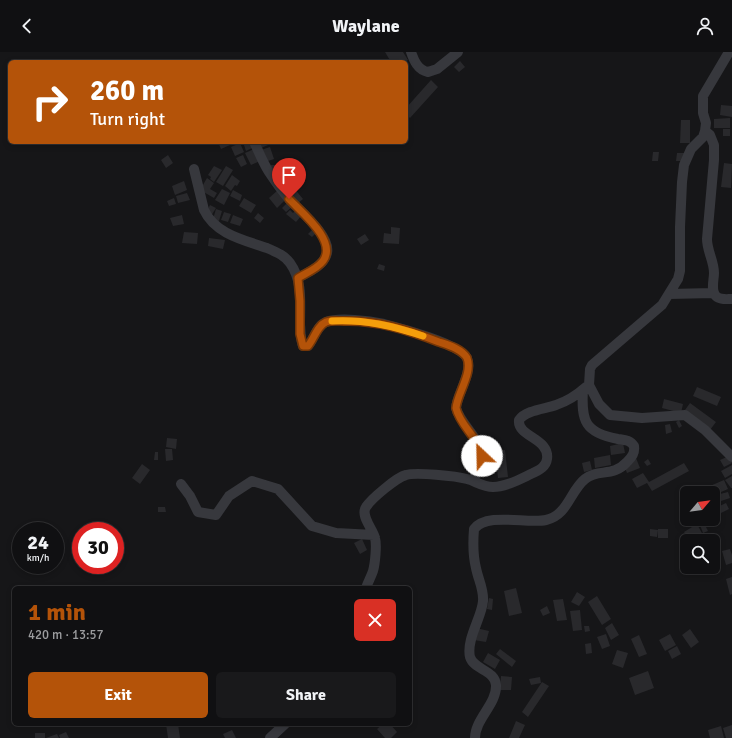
<!DOCTYPE html>
<html lang="en">
<head>
<meta charset="utf-8">
<style>
  body { margin:0; font-family:Signika,sans-serif; background:#19191b; color:#f1f3f6; height:100vh; display:flex; flex-direction:column; font-size:15px; white-space:nowrap }
  * { box-sizing:border-box; margin:0 }
  p { font-size:13px; color:#9c9d9f }
  .icon { flex:none; width:22px; height:22px; fill:none; stroke:currentColor; stroke-width:2; stroke-linecap:round; stroke-linejoin:round }
  .map { position:relative; flex:1; overflow:hidden }
  .drawer { position:absolute; left:12px; top:534px; width:400px; height:140px; display:flex; flex-direction:column; background:#101012; border-radius:6px; box-shadow:0 2px 6px #0003,0 0 0 1px #303032 }
  .drawer>* { flex:none }
  .hud { position:absolute; left:8px; top:8px; width:400px; height:84px; border-radius:6px; box-shadow:0 2px 6px #0003,0 0 0 1px #303032; background:#b45309; color:#fff; overflow:hidden }
  .needle { width:26px; rotate:61deg }
  .controls { position:absolute; left:680px; top:434px; display:grid; gap:8px }
  .controls a { display:grid; place-items:center; width:40px; height:40px; border-radius:6px; background:#101012; box-shadow:0 2px 6px #0003,0 0 0 1px #303032; font-size:20px }
  .speed { position:absolute; left:12px; top:470px; display:flex; gap:8px; font-size:20px; font-weight:700; text-align:center }
  .speed>* { display:grid; place-content:center; width:52px; height:52px; border-radius:50%; background:#101012; box-shadow:0 2px 6px #0003,0 0 0 1px #303032; line-height:1 }
  .speed small { font-size:10px; font-weight:400 }
  .speed .limit { border:6px solid #d22; background:#fff; color:#111 }
  .pin { position:absolute; display:grid; place-items:center; width:34px; height:34px; color:#fff; margin:-41px -17px; border-radius:50% 50% 50% 0; rotate:-45deg; box-shadow:0 0 4px #0007 }
  .pin .icon { rotate:45deg }
  .me { position:absolute; width:44px; margin:-22px; rotate:336deg; stroke-linejoin:round; filter:drop-shadow(0 0 3px #0008) }
  .turn { display:flex; align-items:center; gap:14px; height:84px; padding:0 16px; font-size:18px }
  .turn .icon { width:52px; height:52px; stroke-width:2.5 }
  .turn b { display:block; font-size:28px; line-height:34px }
  .round { display:grid; place-items:center; flex:none; width:42px; height:42px; border-radius:6px; background:#19191b }
  .summary { display:flex; align-items:center; justify-content:space-between; height:68px; padding:0 16px }
  h1 { font-size:24px; font-weight:700; line-height:30px; color:#b45309 }
  .button { display:flex; gap:8px; margin-top:auto; padding:8px 16px }
  .button a { flex:1; height:46px; border-radius:6px; background:#b45309; color:#fff; font-size:16px; font-weight:700; line-height:46px; text-align:center }
  .button a+a { background:#19191b; color:#f1f3f6 }
  header { display:flex; justify-content:space-between; align-items:center; height:52px; padding:0 16px; background:#101012; font-size:18px; font-weight:700 }
  .map>svg:first-child { display:block }
  .building { fill:#29292c }
  .lines { fill:none; stroke-linecap:round; stroke-linejoin:round }
  .minor { stroke:#37383d; stroke-width:10 }
  .route-casing { stroke:#753606; stroke-width:10 }
  .route { stroke:#b45309; stroke-width:7 }
  .slow { stroke:#f59e0b; stroke-width:7 }
</style>
</head>
<body>
<header><svg class="icon" aria-label="back" viewBox="0 0 24 24"><path d="M15 5l-7 7 7 7"/></svg>Waylane<svg class="icon" aria-label="person" viewBox="0 0 24 24"><circle cx="12" cy="8" r="4"/><path d="M4 21q1-7 8-7t8 7"/></svg></header>
<div class="map">
<svg width="732" height="686" viewBox="0 0 732 686">
  <rect width="100%" height="100%" fill="#161618"/>
  <!-- building -->
  <path class="building" d="M 385,0 L 403,0 L 408,8 L 405,10 L 391,10 Z
    M 460,9 L 465,15 L 459,20 L 454,15 Z
    M 431,28 L 438,35 L 410,66 L 406,62 L 406,56 Z
    M 721,53 L 732,54 L 732,65 L 720,63 Z
    M 730,66 L 730,76 L 714,76 L 714,67 Z
    M 681,68 L 690,68 L 690,91 L 680,91 Z
    M 723,77 L 730,77 L 730,84 L 723,84 Z
    M 218,90 L 229,90 L 230,93 L 221,97 Z
    M 243,90 L 250,90 L 252,96 L 246,99 Z
    M 256,90 L 267,90 L 268,93 L 259,97 Z
    M 240,91 L 244,100 L 235,104 L 231,95 Z
    M 270,95 L 274,107 L 265,110 L 261,98 Z
    M 254,97 L 260,109 L 251,113 L 245,101 Z
    M 653,100 L 659,100 L 658,109 L 652,109 Z
    M 677,101 L 684,101 L 684,109 L 676,109 Z
    M 168,103 L 173,111 L 166,116 L 161,108 Z
    M 243,103 L 247,112 L 241,115 L 236,106 Z
    M 724,111 L 732,112 L 731,136 L 721,135 Z
    M 271,113 L 279,113 L 280,123 L 272,124 Z
    M 214,114 L 222,118 L 214,130 L 210,127 L 211,125 L 208,123 Z
    M 226,114 L 233,118 L 223,134 L 216,130 Z
    M 232,123 L 240,129 L 237,134 L 235,133 L 231,139 L 225,134 Z
    M 207,126 L 214,131 L 210,137 L 217,141 L 214,146 L 200,138 Z
    M 184,129 L 187,138 L 175,143 L 172,134 Z
    M 289,130 L 303,147 L 297,152 L 282,135 Z
    M 222,137 L 230,141 L 224,153 L 215,148 Z
    M 233,138 L 242,143 L 240,149 L 230,144 Z
    M 278,138 L 286,147 L 277,156 L 269,146 Z
    M 187,141 L 190,148 L 178,151 L 176,144 Z
    M 174,146 L 176,152 L 169,154 L 167,149 Z
    M 244,146 L 256,153 L 251,161 L 239,154 Z
    M 288,150 L 292,155 L 286,160 L 282,156 Z
    M 210,153 L 216,156 L 211,164 L 206,161 Z
    M 216,157 L 222,159 L 219,169 L 213,167 Z
    M 290,158 L 293,161 L 296,158 L 302,163 L 296,170 L 286,162 Z
    M 224,160 L 231,162 L 228,170 L 221,168 Z
    M 258,161 L 264,166 L 260,171 L 254,166 Z
    M 182,163 L 184,172 L 173,174 L 170,166 Z
    M 233,163 L 243,167 L 240,174 L 230,171 Z
    M 391,175 L 400,176 L 399,192 L 383,191 L 384,181 L 391,182 Z
    M 312,178 L 316,181 L 312,185 L 308,182 Z
    M 184,180 L 198,181 L 197,192 L 182,191 Z
    M 365,182 L 369,188 L 361,193 L 357,187 Z
    M 209,186 L 225,188 L 223,197 L 208,194 Z
    M 379,212 L 385,214 L 384,219 L 377,217 Z
    M 697,335 L 721,345 L 717,354 L 693,344 Z
    M 664,347 L 683,352 L 681,361 L 662,356 Z
    M 690,351 L 716,370 L 710,378 L 685,358 Z
    M 679,368 L 682,374 L 679,376 L 676,370 Z
    M 670,372 L 672,380 L 666,382 L 665,373 Z
    M 167,386 L 177,387 L 176,397 L 166,395 Z
    M 623,391 L 625,401 L 611,403 L 610,394 Z
    M 165,397 L 172,397 L 173,408 L 166,409 Z
    M 505,398 L 508,425 L 498,426 L 495,399 Z
    M 155,400 L 158,400 L 158,408 L 154,408 Z
    M 484,401 L 491,401 L 491,416 L 485,416 Z
    M 610,403 L 611,413 L 595,416 L 594,406 Z
    M 729,404 L 732,411 L 724,415 L 720,408 Z
    M 636,406 L 640,416 L 627,421 L 625,416 L 631,413 L 629,409 Z
    M 648,407 L 651,412 L 647,414 L 644,410 Z
    M 590,409 L 592,418 L 584,420 L 582,411 Z
    M 684,411 L 689,419 L 652,439 L 647,431 L 637,436 L 632,427 L 643,421 L 649,430 Z
    M 142,412 L 150,418 L 140,432 L 132,426 Z
    M 732,413 L 732,422 L 725,426 L 721,419 Z
    M 732,424 L 732,436 L 731,436 L 725,428 Z
    M 724,428 L 728,437 L 714,443 L 710,434 Z
    M 710,437 L 711,441 L 700,441 Z
    M 728,440 L 730,446 L 718,450 L 716,443 Z
    M 726,451 L 729,457 L 713,465 L 713,457 Z
    M 158,455 L 165,455 L 166,460 L 158,460 Z
    M 704,471 L 708,479 L 703,481 L 700,473 Z
    M 697,472 L 704,485 L 698,489 L 689,489 L 684,480 Z
    M 650,477 L 658,478 L 657,485 L 650,484 Z
    M 668,477 L 668,486 L 658,486 L 658,477 Z
    M 362,487 L 367,498 L 360,502 L 354,491 Z
    M 730,497 L 732,503 L 732,511 L 726,513 L 722,499 Z
    M 732,525 L 732,542 L 730,543 L 726,527 Z
    M 516,536 L 522,561 L 509,564 L 504,539 Z
    M 577,540 L 585,545 L 579,554 L 571,550 Z
    M 597,544 L 611,567 L 602,573 L 588,550 Z
    M 489,546 L 493,547 L 492,558 L 487,557 Z
    M 563,547 L 567,568 L 557,569 L 553,548 Z
    M 547,554 L 550,561 L 543,564 L 540,558 Z
    M 580,558 L 582,578 L 573,579 L 570,559 Z
    M 612,571 L 619,583 L 611,588 L 605,576 Z
    M 584,574 L 589,574 L 590,579 L 585,580 Z
    M 476,576 L 489,579 L 486,590 L 474,588 Z
    M 690,577 L 699,590 L 691,596 L 682,583 Z
    M 606,582 L 610,594 L 602,597 L 597,585 Z
    M 670,582 L 676,593 L 665,599 L 659,588 Z
    M 639,583 L 647,602 L 639,605 L 631,587 Z
    M 591,591 L 592,601 L 586,602 L 585,592 Z
    M 677,594 L 681,602 L 672,607 L 668,599 Z
    M 500,597 L 516,609 L 512,615 L 496,602 Z
    M 617,598 L 628,601 L 623,616 L 612,612 Z
    M 488,601 L 500,608 L 495,617 L 483,610 Z
    M 648,619 L 654,636 L 635,643 L 629,626 Z
    M 501,624 L 512,625 L 511,638 L 500,638 Z
    M 540,625 L 541,631 L 531,633 L 529,627 Z
    M 542,630 L 549,634 L 528,665 L 522,660 Z
    M 516,669 L 525,673 L 519,686 L 509,686 Z
    M 166,672 L 178,672 L 180,686 L 168,686 Z
    M 383,672 L 390,672 L 397,680 L 391,686 L 385,686 L 377,677 Z
    M 732,673 L 732,686 L 726,686 L 723,676 Z
    M 721,674 L 724,686 L 710,686 L 708,678 Z
    M 232,678 L 236,686 L 225,686 L 223,682 Z
    M 66,680 L 69,686 L 60,686 L 59,683 Z
    M 35,681 L 45,681 L 45,686 L 35,686 Z
    M 57,682 L 59,686 L 46,686 Z"/>
  <g class="lines">
    <!-- minor -->
    <path class="minor" d="M 411,0 C 414,9 418,18 428,20 L 437,17 L 458,0
      M 729,0 L 703,44 L 703,61 L 706,71 L 705,79 L 703,85 L 691,97 L 684,113 L 682,130 L 680,175 L 680,219 L 678,227 L 662,253 L 592,313 L 590,317 L 589,333 L 599,352 L 610,363 L 642,366 L 685,363 L 705,378 L 732,405
      M 705,79 L 710,83 L 714,93 L 714,108 L 707,187 C 707,199 714,209 714,221 C 714,228 710,240 717,245 C 721,248 727,247 732,247
      M 254,90 C 259,100 263,111 269,120 C 275,129 282,139 289,147 C 300,159 331,184 327,201 C 324,214 308,220 298,226
      M 194,117 L 204,158 C 215,182 244,188 267,196 C 276,200 284,203 290,211 C 303,229 300,251 300,273 C 301,280 300,287 303,294 L 308,294 C 314,287 317,273 326,270 C 339,265 370,269 384,272 C 400,276 460,292 467,306 C 473,321 457,341 456,356 C 460,372 483,389 481,405 C 481,414 476,422 473,429
      M 669,242 L 713,241
      M 181,432 L 190,444 L 198,460 L 216,463 L 229,444 L 252,429 L 278,437 L 312,474 L 336,481 L 374,483
      M 366,536 C 368,530 371,525 373,519 C 375,512 377,493 375,486 C 373,477 360,464 366,455 C 371,447 397,425 406,423 C 416,420 456,424 467,427 C 475,429 483,435 493,435 C 506,435 520,427 533,421 C 539,418 546,415 547,407 C 550,386 517,385 519,368 C 526,358 545,357 556,353 C 568,349 577,343 586,335
      M 270,686 L 285,672
      M 475,686 C 475,667 497,652 496,633 C 495,618 474,618 470,605 C 466,587 482,565 483,549 C 484,537 478,527 476,516 C 473,504 473,489 474,477 C 487,460 527,472 546,468 C 568,463 570,439 585,427 C 599,416 612,426 627,410 C 632,405 635,401 634,394 C 630,388 625,388 618,387 C 585,381 581,369 583,338"/>
  </g>
  <g class="lines">
    <!-- route casing -->
    <g class="route-casing">
      <path id="route" d="M 289,147 C 301,160 338,189 323,209 C 317,217 306,221 298,226 L 300,249 L 300,282 L 303,294 L 308,294 C 314,287 317,274 326,270 C 332,268 338,269 344,269 C 377,268 408,278 439,290 C 448,293 462,297 467,306 C 473,321 457,342 456,356 C 460,374 479,386 482,404"/>
    </g>
    <!-- route -->
    <use href="#route" class="route"/>
    <!-- slow -->
    <path class="slow" d="M 332,269 C 364,267 393,274 423,284"/>
  </g>
</svg>
<div class="controls">
<a><svg class="needle" viewBox="-14 -14 28 28"><path d="M0-13l5 13h-10z" fill="#e53935"/><path d="M0 13l5-13h-10z" fill="#9c9d9f"/></svg></a>
<a><svg class="icon" aria-label="search" viewBox="0 0 24 24"><circle cx="10" cy="10" r="6"/><path d="M15 15l6 6"/></svg></a>
</div>
<div class="speed"><div>24<small>km/h</small></div><div class="limit">30</div></div>
<div class="pin" style="left:289px;top:147px;background:#d93025"><svg class="icon" aria-label="arrive" viewBox="0 0 24 24"><path d="M6 21V4h12l-3 4 3 4H6"/></svg></div>
<svg class="me" style="left:482px;top:404px" viewBox="-20 -20 40 40"><circle r="19" fill="#fff"/><path d="M0-13L10 11 0 6-10 11z" fill="#b45309"/></svg>
<div class="hud">
<div class="turn"><svg class="icon" aria-label="right" viewBox="0 0 24 24"><path d="M7 20v-9h11M14 6l5 5-5 5"/></svg><div><b>260 m</b>Turn right</div></div>
</div>
<section class="drawer">
<div class="summary"><div><h1>1 min</h1><p>420 m · 13:57</p></div><a class="round" style="background:#d93025;color:#fff"><svg class="icon" aria-label="close" viewBox="0 0 24 24"><path d="M6 6l12 12M18 6L6 18"/></svg></a></div>
<div class="button"><a>Exit</a><a>Share</a></div>
</section>
</div>
</body>
</html>
